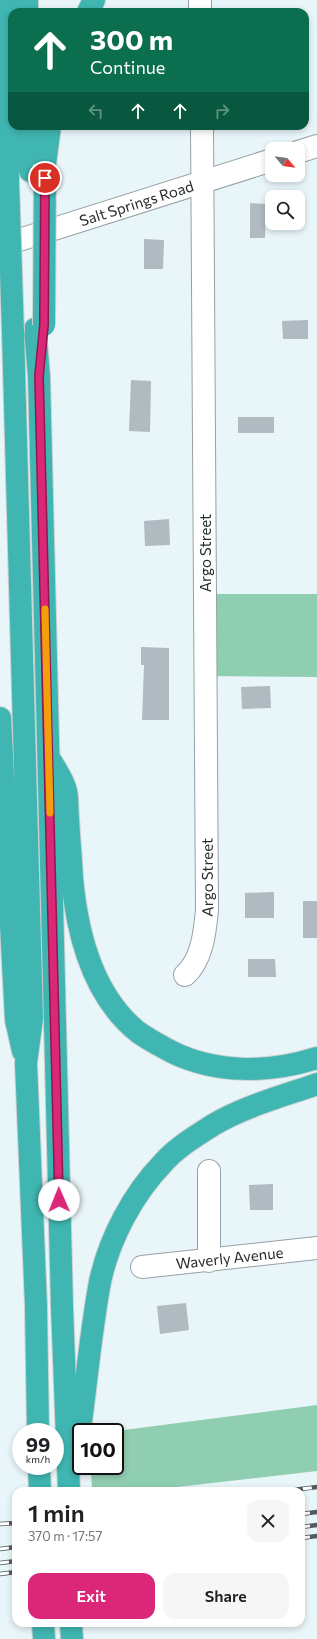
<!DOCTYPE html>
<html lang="en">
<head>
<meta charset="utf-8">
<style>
  body { margin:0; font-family:Commissioner,sans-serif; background:#f6f6f6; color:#202124; height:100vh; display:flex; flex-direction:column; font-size:15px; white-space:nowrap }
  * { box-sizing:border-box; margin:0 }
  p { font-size:13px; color:#757577 }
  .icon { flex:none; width:22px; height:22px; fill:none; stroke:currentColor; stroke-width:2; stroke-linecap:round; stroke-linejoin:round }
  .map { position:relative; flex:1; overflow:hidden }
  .sheet { position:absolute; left:12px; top:1487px; width:293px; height:140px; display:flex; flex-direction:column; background:#fff; border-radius:12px; box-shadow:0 2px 6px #0003 }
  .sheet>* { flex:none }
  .guide { position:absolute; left:8px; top:8px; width:301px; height:122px; border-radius:12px; box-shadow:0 2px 6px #0003; background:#0b6e4f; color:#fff; overflow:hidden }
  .needle { width:26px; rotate:119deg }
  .fabs { position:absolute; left:265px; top:142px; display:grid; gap:8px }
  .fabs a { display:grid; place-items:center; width:40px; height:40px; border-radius:8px; background:#fff; box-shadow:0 2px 6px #0003; font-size:20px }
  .speed { position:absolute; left:12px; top:1423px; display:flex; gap:8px; font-size:20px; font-weight:700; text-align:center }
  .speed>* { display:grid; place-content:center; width:52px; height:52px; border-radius:50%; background:#fff; box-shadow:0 2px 6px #0003; line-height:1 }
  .speed small { font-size:10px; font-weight:400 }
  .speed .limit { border:2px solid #111; border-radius:6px; background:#fff; color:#111 }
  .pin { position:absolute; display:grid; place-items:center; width:34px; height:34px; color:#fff; margin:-17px; border:2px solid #fff; border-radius:50%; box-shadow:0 1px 4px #0007 }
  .me { position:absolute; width:44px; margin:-22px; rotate:359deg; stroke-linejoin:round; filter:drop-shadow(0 0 3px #0008) }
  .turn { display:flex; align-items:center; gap:14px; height:84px; padding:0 16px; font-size:18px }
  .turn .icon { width:52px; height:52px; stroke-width:2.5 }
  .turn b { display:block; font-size:28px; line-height:34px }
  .lanes { display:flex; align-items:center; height:38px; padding:0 16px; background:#0003; justify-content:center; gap:20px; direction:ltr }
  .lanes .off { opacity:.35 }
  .round { display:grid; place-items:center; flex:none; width:42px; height:42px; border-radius:12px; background:#f6f6f6 }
  .headline { display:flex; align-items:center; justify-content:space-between; height:68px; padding:0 16px }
  h1 { font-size:24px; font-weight:600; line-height:30px }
  .primary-button { display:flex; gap:8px; margin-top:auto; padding:8px 16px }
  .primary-button a { flex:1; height:46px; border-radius:12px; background:#db2777; color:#fff; font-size:16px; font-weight:600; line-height:46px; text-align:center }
  .primary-button a+a { background:#f6f6f6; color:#202124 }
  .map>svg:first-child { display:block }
  .forest { fill:#90ceb1 }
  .building { fill:#b1b9c1 }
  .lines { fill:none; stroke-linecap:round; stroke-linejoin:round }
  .minor-casing { stroke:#95a1a5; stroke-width:24 }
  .tertiary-casing { stroke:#95a1a5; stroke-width:24 }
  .motorway-casing { stroke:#cfd0d1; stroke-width:24 }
  .minor { stroke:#fff; stroke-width:22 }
  .tertiary { stroke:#fff; stroke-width:22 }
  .motorway { stroke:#3fb6b1; stroke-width:22 }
  .rail-casing { stroke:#545b5d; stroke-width:4.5 }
  .rail { stroke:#fff; stroke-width:3; stroke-dasharray:9; stroke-linecap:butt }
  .motorway-bridge-casing { stroke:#cfd0d1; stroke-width:24; stroke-linecap:butt }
  .motorway-bridge { stroke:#3fb6b1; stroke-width:22 }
  .route-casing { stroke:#8e194d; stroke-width:10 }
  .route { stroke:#db2777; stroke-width:7 }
  .slow { stroke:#f59e0b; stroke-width:7 }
  .labels { text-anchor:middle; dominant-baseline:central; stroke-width:3; stroke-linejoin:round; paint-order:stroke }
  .street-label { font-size:15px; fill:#262a2c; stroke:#fff }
</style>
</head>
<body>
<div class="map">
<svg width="317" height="1639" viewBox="0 0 317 1639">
  <rect width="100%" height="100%" fill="#e8f5f9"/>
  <!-- forest -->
  <path class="forest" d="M 205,594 L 317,594 L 317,677 L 206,676 Z
    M 317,1405 L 317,1471 L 142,1491 L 92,1491 L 91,1466 L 115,1466 L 115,1432 L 108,1432 Z"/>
  <!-- building -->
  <path class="building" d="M 250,203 L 266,204 L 265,238 L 250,238 Z
    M 144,239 L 164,240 L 163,269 L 144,269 Z
    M 308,320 L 308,339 L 283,339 L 282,321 Z
    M 131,380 L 151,381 L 150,432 L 129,431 Z
    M 238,417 L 274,417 L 274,433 L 238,433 Z
    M 169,519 L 170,545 L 145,546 L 144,521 Z
    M 141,647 L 169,648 L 169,720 L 142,720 L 144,665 L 141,665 Z
    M 270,686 L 271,708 L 242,709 L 241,687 Z
    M 274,892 L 274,918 L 245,918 L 245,893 Z
    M 303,901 L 317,901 L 317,938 L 303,938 Z
    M 248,959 L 275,959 L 276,977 L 248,977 Z
    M 273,1184 L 273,1210 L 250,1210 L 249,1185 Z
    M 186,1303 L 189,1330 L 160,1334 L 157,1306 Z"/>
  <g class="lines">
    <!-- minor casing -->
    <g class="minor-casing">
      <g id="minor">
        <path d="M 200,12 L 200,0"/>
        <path id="s1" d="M 185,975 C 202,960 205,932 207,910 L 202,126"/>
        <path d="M 209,1171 L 209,1261"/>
        <path id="s2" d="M 142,1267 L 317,1248"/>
      </g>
    </g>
    <!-- tertiary casing -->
    <g class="tertiary-casing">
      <g id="tertiary">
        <path d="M 298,152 L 317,146"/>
        <path id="s3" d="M 0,246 L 272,160"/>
      </g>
    </g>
    <!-- motorway casing -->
    <g class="motorway-casing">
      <path id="motorway" d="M 6,0 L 8,181
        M 27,0 L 27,12
        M 88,12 L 94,0
        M 29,126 L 30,171
        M 45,164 L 50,126
        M 35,329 L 39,376 L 62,1307 L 69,1491
        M 13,333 L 32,1018 L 26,1063 L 36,1306 L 38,1432
        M 0,718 L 16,1020 L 23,1051
        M 51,761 C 56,770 64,781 66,791 C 68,799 67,809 68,818 C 69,838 71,858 72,878 C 77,933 93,996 138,1032 C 149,1040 161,1046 172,1052 C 217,1074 270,1073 317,1058
        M 75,1451 L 78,1443 C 86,1390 90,1335 100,1282 C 109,1239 133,1194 163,1163 C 177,1147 196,1136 213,1125 C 245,1106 283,1096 317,1084
        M 39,1466 L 40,1491
        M 43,1623 L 44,1639
        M 71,1623 L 72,1639"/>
    </g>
    <!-- minor -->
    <use href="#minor" class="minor"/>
    <!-- tertiary -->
    <use href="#tertiary" class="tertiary"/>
    <!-- motorway -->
    <use href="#motorway" class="motorway"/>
    <!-- rail casing -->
    <g class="rail-casing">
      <path id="rail" d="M 285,1491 L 317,1487
        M 301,1514 L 317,1512
        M 0,1524 L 16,1523
        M 301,1527 L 317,1525
        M 301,1538 L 317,1536
        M 0,1549 L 16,1547
        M 0,1563 L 16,1561
        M 0,1574 L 16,1572"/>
    </g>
    <!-- rail -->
    <use href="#rail" class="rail"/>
    <!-- motorway-bridge casing -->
    <g class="motorway-bridge-casing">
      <path id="motorway-bridge" d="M 8,181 L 13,333
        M 44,325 L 45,164"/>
    </g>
    <!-- motorway-bridge -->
    <use href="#motorway-bridge" class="motorway-bridge"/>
  </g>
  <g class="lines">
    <!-- route casing -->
    <g class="route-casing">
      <path id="route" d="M 45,178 L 44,325 L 39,376 L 59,1200"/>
    </g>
    <!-- route -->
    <use href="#route" class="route"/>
    <!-- slow -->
    <path class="slow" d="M 45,609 L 50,813"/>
  </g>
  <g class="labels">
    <!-- street labels -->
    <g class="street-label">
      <text stroke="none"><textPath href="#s3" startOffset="143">Salt Springs Road</textPath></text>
      <text transform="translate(205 553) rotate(-90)">Argo Street</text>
      <text stroke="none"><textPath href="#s1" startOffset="103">Argo Street</textPath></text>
      <text stroke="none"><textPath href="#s2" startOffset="88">Waverly Avenue</textPath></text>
    </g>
  </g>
</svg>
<div class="fabs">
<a><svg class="needle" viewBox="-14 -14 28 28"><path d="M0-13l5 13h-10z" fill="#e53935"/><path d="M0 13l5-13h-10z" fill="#757577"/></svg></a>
<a><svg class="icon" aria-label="search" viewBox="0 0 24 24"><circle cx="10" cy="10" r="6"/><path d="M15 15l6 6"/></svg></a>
</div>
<div class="speed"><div>99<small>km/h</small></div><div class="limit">100</div></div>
<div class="pin" style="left:45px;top:178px;background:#d93025"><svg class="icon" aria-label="arrive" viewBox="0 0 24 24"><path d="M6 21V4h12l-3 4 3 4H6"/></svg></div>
<svg class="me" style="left:59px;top:1200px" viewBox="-20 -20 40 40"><circle r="19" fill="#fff"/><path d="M0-13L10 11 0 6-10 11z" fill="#db2777"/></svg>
<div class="guide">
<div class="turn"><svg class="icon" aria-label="ahead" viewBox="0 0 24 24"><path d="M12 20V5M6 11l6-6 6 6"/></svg><div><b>300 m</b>Continue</div></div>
<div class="lanes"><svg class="icon off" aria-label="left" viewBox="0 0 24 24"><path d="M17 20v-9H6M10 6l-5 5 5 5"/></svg><svg class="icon" aria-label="ahead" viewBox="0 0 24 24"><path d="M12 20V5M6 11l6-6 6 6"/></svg><svg class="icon" aria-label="ahead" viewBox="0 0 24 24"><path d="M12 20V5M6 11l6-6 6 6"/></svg><svg class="icon off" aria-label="right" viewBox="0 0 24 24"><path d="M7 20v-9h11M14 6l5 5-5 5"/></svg></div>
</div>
<section class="sheet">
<div class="headline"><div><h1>1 min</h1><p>370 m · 17:57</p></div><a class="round"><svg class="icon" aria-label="close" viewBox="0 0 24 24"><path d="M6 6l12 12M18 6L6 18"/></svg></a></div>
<div class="primary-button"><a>Exit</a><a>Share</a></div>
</section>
</div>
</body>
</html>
